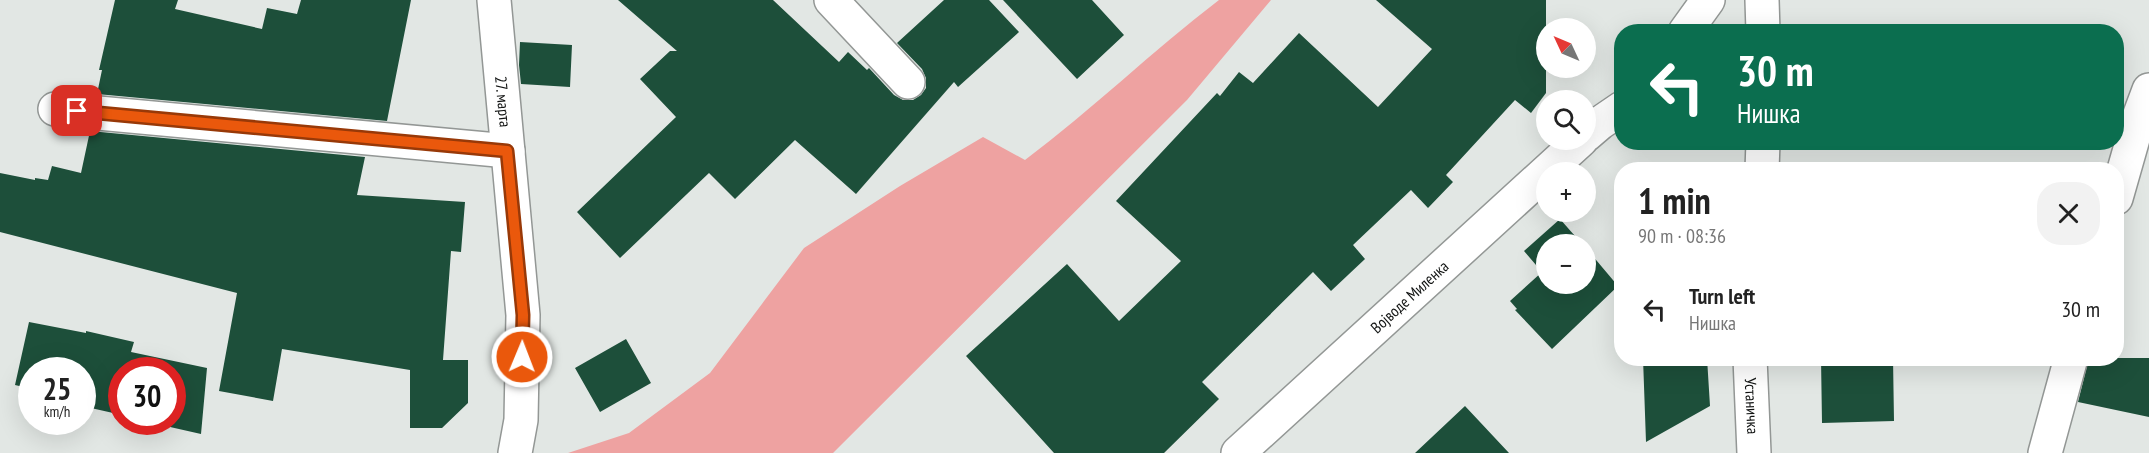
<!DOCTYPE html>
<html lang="en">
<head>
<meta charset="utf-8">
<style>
  body { margin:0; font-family:"PT Sans Narrow",sans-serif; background:#f2f2f2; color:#222; height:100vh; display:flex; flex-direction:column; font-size:22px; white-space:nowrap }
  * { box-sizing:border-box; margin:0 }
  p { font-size:20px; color:#767676 }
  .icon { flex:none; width:33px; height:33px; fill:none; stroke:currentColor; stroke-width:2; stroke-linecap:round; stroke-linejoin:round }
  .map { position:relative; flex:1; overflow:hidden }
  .side { position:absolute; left:1614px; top:162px; width:510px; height:204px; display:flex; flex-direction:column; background:#fff; border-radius:24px; box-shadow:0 6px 24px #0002 }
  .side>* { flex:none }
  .guide { position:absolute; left:1614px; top:24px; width:510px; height:126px; border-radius:24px; box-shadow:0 6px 24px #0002; background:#0b6e4f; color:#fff; overflow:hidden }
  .needle { width:39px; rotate:314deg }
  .controls { position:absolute; left:1536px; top:18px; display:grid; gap:12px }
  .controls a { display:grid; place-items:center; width:60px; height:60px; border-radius:50%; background:#fff; box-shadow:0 6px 24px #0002; font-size:30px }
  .speed { position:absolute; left:18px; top:357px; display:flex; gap:12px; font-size:30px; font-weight:700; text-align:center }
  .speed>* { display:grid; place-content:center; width:78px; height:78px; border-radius:50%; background:#fff; box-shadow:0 6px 24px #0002; line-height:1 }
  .speed small { font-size:15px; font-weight:400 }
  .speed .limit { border:9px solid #d22; background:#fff; color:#111 }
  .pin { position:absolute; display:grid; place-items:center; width:51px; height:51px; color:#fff; margin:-26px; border-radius:12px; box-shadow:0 3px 9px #0006 }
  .me { position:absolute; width:66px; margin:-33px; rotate:1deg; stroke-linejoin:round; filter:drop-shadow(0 0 4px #0008) }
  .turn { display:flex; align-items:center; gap:21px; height:126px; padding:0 24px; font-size:27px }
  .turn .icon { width:78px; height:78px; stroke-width:2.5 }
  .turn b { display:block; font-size:42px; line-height:51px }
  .round { display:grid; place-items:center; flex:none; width:63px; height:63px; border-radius:24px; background:#f2f2f2 }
  .headline { display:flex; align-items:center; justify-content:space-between; height:102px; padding:0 24px }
  h1 { font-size:36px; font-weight:800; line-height:45px }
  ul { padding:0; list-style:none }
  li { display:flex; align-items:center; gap:18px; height:90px; padding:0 24px }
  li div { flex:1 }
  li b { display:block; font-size:22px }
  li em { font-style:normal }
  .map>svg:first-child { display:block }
  .green { fill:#eea2a1 }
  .building { fill:#1d4f3a }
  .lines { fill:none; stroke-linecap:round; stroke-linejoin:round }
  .minor-casing { stroke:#939795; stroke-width:36 }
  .tertiary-casing { stroke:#939795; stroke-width:36 }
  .minor { stroke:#fff; stroke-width:33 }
  .tertiary { stroke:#fff; stroke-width:33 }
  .route-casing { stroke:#983908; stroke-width:15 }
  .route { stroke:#ea580c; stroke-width:10 }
  .labels { text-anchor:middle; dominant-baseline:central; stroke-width:6; stroke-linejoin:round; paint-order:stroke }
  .street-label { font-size:16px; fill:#111312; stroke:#eff4f1 }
</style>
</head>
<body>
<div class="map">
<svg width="2149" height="453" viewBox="0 0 2149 453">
  <rect width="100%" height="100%" fill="#e2e7e4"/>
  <!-- green -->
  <path class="green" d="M 1219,0 L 1271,0 L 1187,100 L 833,453 L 568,453 L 629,433 L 710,373 L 804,248 L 900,186 L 983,137 L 1025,160 C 1092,110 1152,51 1219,0 Z"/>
  <!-- building -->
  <path class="building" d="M 115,0 L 178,0 L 175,9 L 262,29 L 267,8 L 297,14 L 301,0 L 411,0 L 387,121 L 97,94 L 102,70 L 99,70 Z
    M 618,0 L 773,0 L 839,62 L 848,52 L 867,70 L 869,68 L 894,95 L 903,100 L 913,100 L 921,95 L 926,88 L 926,78 L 922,69 L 897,43 L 944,0 L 989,0 L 1019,32 L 958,87 L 954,82 L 856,194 L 795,140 L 735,199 L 709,173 L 620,258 L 577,212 L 676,117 L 640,79 L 670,51 L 677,51 Z
    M 1003,0 L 1092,0 L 1124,35 L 1077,79 Z
    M 1376,0 L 1546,0 L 1546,93 L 1531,113 L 1515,100 L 1446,175 L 1453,182 L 1428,208 L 1411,190 L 1353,245 L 1365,259 L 1331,291 L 1313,272 L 1202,382 L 1219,399 L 1164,453 L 1054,453 L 966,356 L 1067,264 L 1119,321 L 1181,261 L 1116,201 L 1217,93 L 1220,96 L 1239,72 L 1253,83 L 1299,33 L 1378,107 L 1432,49 Z
    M 520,42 L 572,45 L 570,87 L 521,84 L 519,65 Z
    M 90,131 L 365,157 L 357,195 L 465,202 L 461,252 L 451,251 L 443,360 L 468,360 L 468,403 L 442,428 L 410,428 L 410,370 L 282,349 L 273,401 L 219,391 L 237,293 L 0,232 L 0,173 L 35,180 L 35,178 L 48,180 L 52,166 L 81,173 Z
    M 1560,219 L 1582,244 L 1546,244 L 1546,284 L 1586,284 L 1586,248 L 1618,286 L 1552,349 L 1515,310 L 1517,309 L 1510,301 L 1542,272 L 1524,251 Z
    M 29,322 L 86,333 L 86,331 L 134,342 L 131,352 L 207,368 L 201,434 L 148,422 L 172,422 L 172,370 L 122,370 L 122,415 L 82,406 L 82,370 L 32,370 L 32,389 L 15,385 Z
    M 626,339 L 651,383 L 600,412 L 575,368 Z
    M 1643,358 L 1707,358 L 1710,406 L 1646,442 Z
    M 1821,358 L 1893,358 L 1894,421 L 1822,423 Z
    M 2089,358 L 2149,358 L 2149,417 L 2078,402 Z
    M 1465,406 L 1509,453 L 1415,453 Z"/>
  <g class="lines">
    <!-- minor casing -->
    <g class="minor-casing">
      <g id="minor">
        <path id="s1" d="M 494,0 L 523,315 L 521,420 L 515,453"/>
        <path d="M 831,0 L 908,82"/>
        <path d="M 1762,0 L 1763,32"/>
        <path d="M 1685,32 L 1708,0"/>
        <path d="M 55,109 L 508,151"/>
        <path d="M 2116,198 L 2140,114 L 2149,90"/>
        <path d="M 2045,453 L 2071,358"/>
      </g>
    </g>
    <!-- tertiary casing -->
    <g class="tertiary-casing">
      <g id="tertiary">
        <path d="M 1586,135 L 1600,123 L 1622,108"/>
        <path d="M 1762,170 L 1763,142"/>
        <path id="s2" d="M 1750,358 L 1754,453"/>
        <path id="s3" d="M 1238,453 L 1581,140"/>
      </g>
    </g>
    <!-- minor -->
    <use href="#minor" class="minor"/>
    <!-- tertiary -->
    <use href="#tertiary" class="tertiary"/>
  </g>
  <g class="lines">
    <!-- route casing -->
    <g class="route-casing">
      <path id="route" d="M 77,111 L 507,151 L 523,315 L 522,357"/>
    </g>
    <!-- route -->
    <use href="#route" class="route"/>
  </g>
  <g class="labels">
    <!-- street labels -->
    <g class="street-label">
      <text stroke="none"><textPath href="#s1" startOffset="102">27. марта</textPath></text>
      <text stroke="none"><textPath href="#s3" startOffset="232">Војводе Миленка</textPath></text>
      <text stroke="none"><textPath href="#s2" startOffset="48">Устаничка</textPath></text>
    </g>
  </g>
</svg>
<div class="controls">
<a><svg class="needle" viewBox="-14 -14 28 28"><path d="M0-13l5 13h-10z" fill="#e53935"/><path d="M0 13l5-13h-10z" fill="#767676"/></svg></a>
<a><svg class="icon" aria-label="search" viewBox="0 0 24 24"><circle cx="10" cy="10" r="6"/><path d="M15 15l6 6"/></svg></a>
<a>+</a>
<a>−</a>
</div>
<div class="speed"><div>25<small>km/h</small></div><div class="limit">30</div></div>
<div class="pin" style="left:77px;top:111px;background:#d93025"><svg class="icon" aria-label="arrive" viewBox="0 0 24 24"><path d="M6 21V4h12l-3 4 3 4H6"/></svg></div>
<svg class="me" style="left:522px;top:357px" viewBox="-20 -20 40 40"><circle r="17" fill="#ea580c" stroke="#fff" stroke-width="3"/><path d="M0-11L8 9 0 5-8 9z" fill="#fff"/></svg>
<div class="guide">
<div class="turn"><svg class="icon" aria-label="left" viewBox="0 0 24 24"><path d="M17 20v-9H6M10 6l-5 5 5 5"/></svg><div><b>30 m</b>Нишка</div></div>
</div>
<section class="side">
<div class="headline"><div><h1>1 min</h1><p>90 m · 08:36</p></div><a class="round"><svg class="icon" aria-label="close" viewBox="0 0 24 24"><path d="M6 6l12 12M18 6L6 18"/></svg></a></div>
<ul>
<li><svg class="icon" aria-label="left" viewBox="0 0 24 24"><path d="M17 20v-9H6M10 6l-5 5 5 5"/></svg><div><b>Turn left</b><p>Нишка</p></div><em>30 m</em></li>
</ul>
</section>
</div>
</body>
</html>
